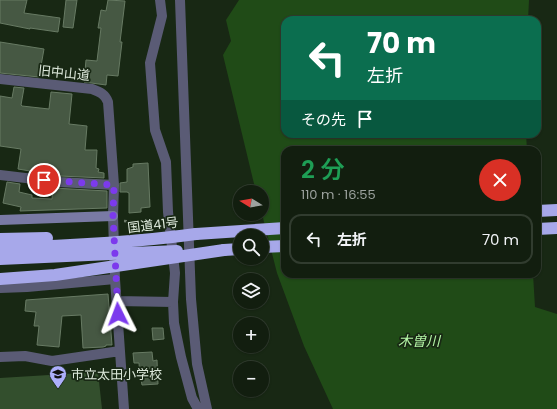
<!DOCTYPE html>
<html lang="ja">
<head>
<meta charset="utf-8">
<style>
  body { margin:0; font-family:Poppins,"Noto Sans JP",sans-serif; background:#1f2b1d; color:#f1f3f6; height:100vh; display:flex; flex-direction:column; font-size:15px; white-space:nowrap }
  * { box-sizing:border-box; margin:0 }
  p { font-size:13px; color:#9ca29e }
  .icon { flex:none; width:22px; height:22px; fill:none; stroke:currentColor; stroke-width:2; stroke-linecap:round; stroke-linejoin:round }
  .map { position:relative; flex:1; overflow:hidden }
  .side { position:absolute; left:281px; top:146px; width:260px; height:132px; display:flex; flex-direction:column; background:#121e0f; border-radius:12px; box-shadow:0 1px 3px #0004,0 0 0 1px #313c2f }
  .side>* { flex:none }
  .guide { position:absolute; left:281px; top:16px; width:260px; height:122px; border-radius:12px; box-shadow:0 1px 3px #0004,0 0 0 1px #313c2f; background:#0b6e4f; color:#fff; overflow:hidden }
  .needle { width:26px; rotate:281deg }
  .buttons { position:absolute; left:233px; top:185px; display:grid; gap:8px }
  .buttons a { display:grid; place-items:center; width:36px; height:36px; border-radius:50%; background:#121e0f; box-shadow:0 1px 3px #0004,0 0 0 1px #313c2f; font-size:20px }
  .pin { position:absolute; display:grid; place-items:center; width:34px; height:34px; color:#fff; margin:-17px; border:2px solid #fff; border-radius:50%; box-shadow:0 1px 4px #0007 }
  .me { position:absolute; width:44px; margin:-22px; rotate:357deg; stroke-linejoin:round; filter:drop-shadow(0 0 3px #0008) }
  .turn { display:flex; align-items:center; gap:14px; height:84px; padding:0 20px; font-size:18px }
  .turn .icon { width:52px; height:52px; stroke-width:2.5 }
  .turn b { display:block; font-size:28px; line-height:34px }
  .then { display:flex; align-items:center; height:38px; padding:0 20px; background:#0003; gap:8px; font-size:15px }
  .round { display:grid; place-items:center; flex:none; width:42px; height:42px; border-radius:21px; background:#1f2b1d }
  .overview { display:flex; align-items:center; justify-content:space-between; height:68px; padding:0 20px }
  h1 { font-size:24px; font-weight:600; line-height:30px; color:#1e9e55 }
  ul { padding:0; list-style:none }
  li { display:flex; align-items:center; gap:12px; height:50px; margin:0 8px 6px; padding:0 12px; border:2px solid #313c2f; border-radius:12px }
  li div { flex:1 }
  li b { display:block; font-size:15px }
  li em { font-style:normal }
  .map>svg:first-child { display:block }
  .green { fill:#334f2d }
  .water { fill:#204b17 }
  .building { fill:#465843; stroke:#677a63 }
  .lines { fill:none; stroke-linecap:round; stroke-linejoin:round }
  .path { stroke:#6d7b6a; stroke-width:2.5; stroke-dasharray:3 3; stroke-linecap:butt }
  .street { stroke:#5a5b75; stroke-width:10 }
  .secondary { stroke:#797aa4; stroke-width:10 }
  .highway { stroke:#a7a8ea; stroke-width:12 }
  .highway-bridge { stroke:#a7a8ea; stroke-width:12 }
  .route { stroke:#7c3aed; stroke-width:7; stroke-dasharray:0 12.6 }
  .labels { text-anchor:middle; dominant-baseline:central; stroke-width:3.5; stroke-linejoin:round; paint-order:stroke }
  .street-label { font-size:13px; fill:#dde8db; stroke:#182814 }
  .poi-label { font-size:13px; fill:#dde8db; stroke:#182814; text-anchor:start }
  .water-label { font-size:14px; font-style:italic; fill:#b4f6a6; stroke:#182814 }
</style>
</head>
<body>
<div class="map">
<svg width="557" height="409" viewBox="0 0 557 409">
  <rect width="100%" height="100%" fill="#182814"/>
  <!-- green -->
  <path class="green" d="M 98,372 L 102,409 L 0,409 L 0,378 Z"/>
  <!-- water -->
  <path class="water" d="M 239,0 L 529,0 L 528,20 L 285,20 L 285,134 L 526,134 L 527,150 L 285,150 L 285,274 L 533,274 L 535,307 L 557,314 L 557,409 L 333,409 L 304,346 L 277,273 L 262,214 L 262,192 L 256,192 L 223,55 L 231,41 L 226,20 Z"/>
  <!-- building -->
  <path class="building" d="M 0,0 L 27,0 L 24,13 L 60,18 L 58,32 L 30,28 L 30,29 L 0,23 Z
    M 66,0 L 77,0 L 73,28 L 63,27 Z
    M 108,0 L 125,1 L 120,42 L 122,42 L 118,76 L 107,75 L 106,85 L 84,82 L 86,60 L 97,61 L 101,28 L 98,28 L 101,10 L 106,11 Z
    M 0,42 L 44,49 L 39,77 L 0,73 Z
    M 14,87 L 24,88 L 21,105 L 22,106 L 49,109 L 51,92 L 72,94 L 69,124 L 87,126 L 85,150 L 97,150 L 96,168 L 99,169 L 98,172 L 104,173 L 104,178 L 60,176 L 18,169 L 21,149 L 0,146 L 0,96 L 12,98 Z
    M 148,163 L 150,207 L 141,208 L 141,212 L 129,213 L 129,193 L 127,192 L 120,192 L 120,183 L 127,182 L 127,169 L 133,167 L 133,164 Z
    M 7,182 L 20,184 L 19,192 L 32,195 L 32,198 L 52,199 L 53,188 L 107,191 L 107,208 L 20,211 L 21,207 L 3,203 Z
    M 108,294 L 112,345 L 106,345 L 106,346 L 103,347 L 83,348 L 81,315 L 62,316 L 59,347 L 37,345 L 39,326 L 34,326 L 36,312 L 25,311 L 26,300 Z
    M 152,328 L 163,328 L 164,339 L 153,340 Z
    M 152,352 L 153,361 L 157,360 L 158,384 L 142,385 L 141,379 L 140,379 L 139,363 L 134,363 L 133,353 Z"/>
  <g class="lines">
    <!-- path -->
    <path class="path" d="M 124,221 L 154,223"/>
    <!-- street -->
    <path class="street" d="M 160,0 L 162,16 L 150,63 L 155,130 L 166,162 L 168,212 L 175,273 L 173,302 L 174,323 L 181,357 L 192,398 L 198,409
      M 180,0 L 191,299 L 197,364 L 207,409
      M 0,79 L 92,89 C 100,92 105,94 108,102 L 114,185 L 113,216 L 115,279 L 124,409
      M 0,175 L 59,182 L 114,185
      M 0,288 L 27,287 L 115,279
      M 117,301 L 173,302
      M 0,357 L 25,356 L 52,361 L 120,351"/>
    <!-- secondary -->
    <path class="secondary" d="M 0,220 L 113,216"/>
    <!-- highway -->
    <path class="highway" d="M 537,211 L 557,210
      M 537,229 L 557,228
      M 196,234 L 285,228
      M 262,247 L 285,246
      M 224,250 L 240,249"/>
    <!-- highway-bridge -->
    <path class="highway-bridge" d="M 0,239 L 47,238
      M 0,248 C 67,246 130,243 196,234
      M 0,259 L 177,251
      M 0,279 L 55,275 L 224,250"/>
  </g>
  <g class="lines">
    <!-- route -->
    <path class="route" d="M 44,180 L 114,185 L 113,216 L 118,314"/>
  </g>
  <!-- icons -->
  <defs>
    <g id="school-pin" transform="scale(0.9)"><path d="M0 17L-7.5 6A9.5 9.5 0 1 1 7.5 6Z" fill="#adaffb" stroke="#182814"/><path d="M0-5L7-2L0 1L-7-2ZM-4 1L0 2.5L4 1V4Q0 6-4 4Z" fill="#111"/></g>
  </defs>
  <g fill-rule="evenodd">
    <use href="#school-pin" x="58" y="374"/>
  </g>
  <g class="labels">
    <!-- street labels -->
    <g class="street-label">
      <text transform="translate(64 73) rotate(6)">旧中山道</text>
      <text transform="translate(153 225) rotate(-7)">国道41号</text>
    </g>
    <!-- poi labels -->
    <g class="poi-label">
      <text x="71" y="374">市立太田小学校</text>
    </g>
    <!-- water labels -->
    <g class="water-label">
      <text x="419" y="341">木曽川</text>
    </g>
  </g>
</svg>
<div class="buttons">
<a><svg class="needle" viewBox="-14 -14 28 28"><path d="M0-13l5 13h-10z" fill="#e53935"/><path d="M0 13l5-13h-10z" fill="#9ca29e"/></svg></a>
<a><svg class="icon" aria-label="search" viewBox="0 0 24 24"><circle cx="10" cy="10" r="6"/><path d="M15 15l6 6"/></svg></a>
<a><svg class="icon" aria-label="layers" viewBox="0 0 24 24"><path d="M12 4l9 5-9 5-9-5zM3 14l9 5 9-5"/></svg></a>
<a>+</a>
<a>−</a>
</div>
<div class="pin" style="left:44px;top:180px;background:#d93025"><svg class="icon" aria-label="arrive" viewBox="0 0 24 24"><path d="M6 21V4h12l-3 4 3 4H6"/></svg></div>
<svg class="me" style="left:118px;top:314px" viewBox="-20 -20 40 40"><path d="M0-17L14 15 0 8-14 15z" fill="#7c3aed" stroke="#fff" stroke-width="4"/></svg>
<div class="guide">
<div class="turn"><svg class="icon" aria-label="left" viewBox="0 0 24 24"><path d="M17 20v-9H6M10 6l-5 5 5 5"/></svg><div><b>70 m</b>左折</div></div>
<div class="then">その先<svg class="icon" aria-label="arrive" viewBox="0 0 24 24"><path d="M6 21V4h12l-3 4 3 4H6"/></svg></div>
</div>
<section class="side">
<div class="overview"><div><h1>2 分</h1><p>110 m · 16:55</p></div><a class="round" style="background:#d93025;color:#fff"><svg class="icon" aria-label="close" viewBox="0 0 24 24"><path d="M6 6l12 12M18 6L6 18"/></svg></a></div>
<ul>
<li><svg class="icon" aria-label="left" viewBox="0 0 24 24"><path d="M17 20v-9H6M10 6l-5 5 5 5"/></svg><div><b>左折</b></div><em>70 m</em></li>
</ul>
</section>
</div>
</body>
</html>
